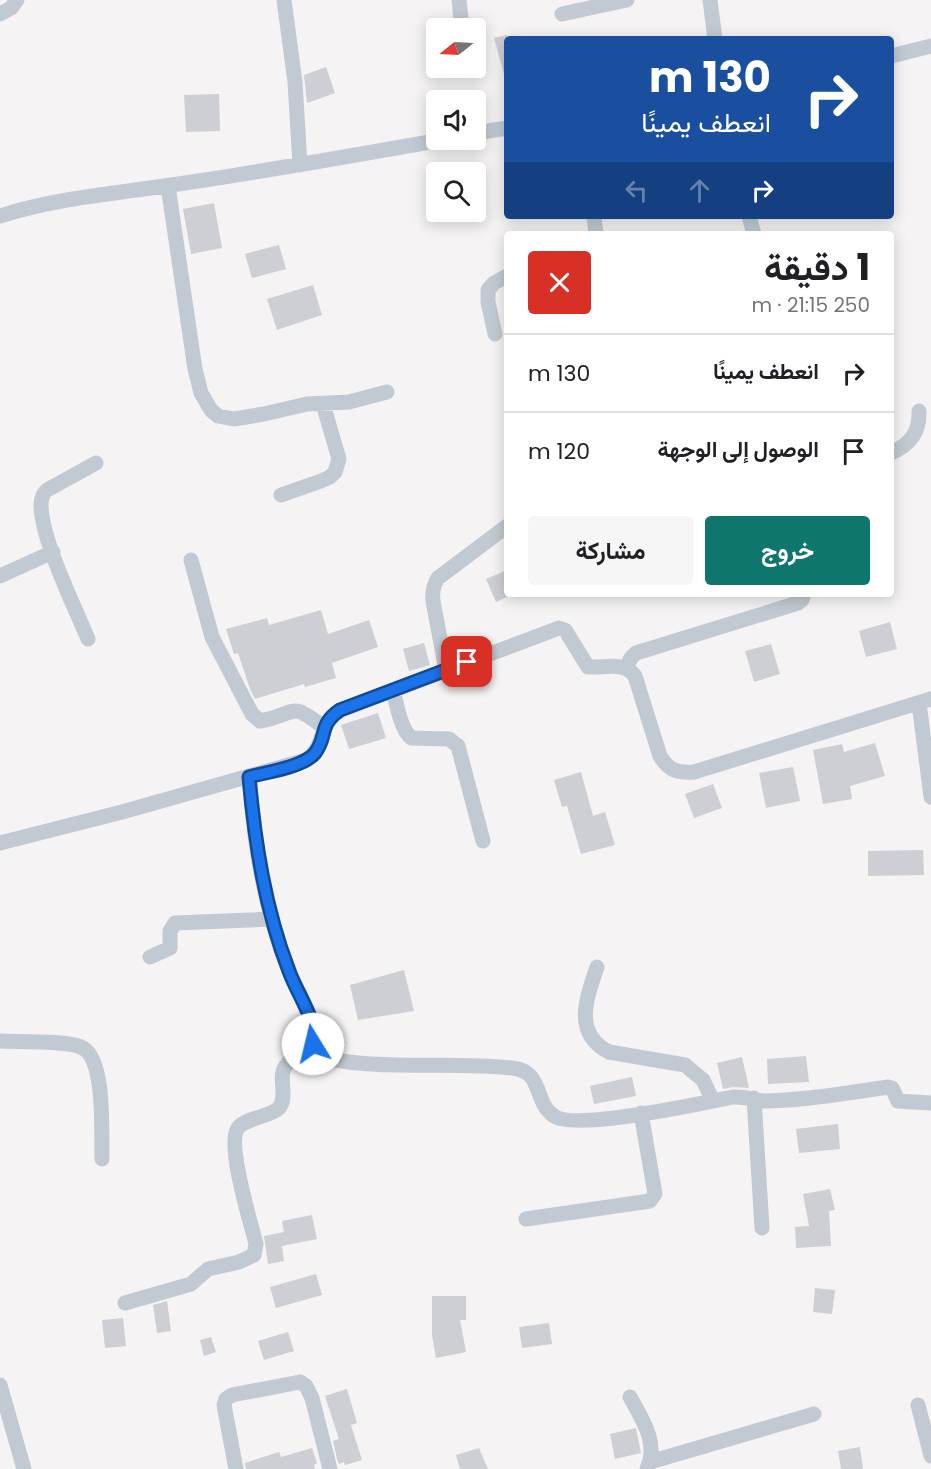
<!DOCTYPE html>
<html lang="ar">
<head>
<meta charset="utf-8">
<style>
  body { margin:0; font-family:Poppins,Vazirmatn,sans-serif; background:#f6f6f6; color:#202124; direction:rtl; height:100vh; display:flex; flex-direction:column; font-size:22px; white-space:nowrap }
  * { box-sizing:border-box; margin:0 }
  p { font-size:20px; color:#757577 }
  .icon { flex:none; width:33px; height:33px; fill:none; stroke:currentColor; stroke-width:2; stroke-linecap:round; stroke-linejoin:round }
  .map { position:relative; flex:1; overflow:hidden; direction:ltr }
  .panel { position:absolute; left:504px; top:231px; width:390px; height:366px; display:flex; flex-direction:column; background:#fff; border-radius:6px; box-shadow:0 3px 15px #0003; direction:rtl }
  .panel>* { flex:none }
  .hud { position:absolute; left:504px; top:36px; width:390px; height:183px; border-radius:6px; box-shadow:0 3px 15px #0003; direction:rtl; background:#1a4fa0; color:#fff; overflow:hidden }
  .needle { width:39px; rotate:252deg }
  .tools { position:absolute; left:426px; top:18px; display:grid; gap:12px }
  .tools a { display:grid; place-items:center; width:60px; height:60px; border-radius:6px; background:#fff; box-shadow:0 3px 15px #0003; font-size:30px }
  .pin { position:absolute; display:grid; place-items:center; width:51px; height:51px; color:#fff; margin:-26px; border-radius:12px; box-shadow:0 3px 9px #0006 }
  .me { position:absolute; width:66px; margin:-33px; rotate:351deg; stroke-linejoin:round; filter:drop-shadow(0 0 4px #0008) }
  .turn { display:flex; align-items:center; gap:21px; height:126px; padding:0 24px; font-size:27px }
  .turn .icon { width:78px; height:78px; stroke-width:2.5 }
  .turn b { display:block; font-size:42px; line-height:51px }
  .lanes { display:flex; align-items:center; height:57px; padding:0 24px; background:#0003; justify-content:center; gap:30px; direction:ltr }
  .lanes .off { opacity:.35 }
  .round { display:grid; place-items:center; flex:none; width:63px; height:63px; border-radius:6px; background:#f6f6f6 }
  .head { display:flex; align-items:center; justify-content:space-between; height:102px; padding:0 24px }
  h1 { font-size:36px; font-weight:700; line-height:45px }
  .cta { display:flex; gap:12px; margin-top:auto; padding:12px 24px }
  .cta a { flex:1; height:69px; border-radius:6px; background:#0f766e; color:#fff; font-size:24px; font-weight:700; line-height:69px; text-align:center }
  .cta a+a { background:#f6f6f6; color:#202124 }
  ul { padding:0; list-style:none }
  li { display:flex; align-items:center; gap:18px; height:78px; padding:0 24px; border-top:2px solid #e0e0e0 }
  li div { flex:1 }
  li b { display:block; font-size:22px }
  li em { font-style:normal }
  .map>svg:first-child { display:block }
  .building { fill:#cdcfd5 }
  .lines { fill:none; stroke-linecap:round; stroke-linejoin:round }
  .street { stroke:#c1cad2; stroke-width:15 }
  .route-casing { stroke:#114b97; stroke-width:15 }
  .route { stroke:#1a73e8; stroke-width:10 }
</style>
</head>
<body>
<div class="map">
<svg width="931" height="1469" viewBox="0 0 931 1469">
  <rect width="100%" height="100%" fill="#f5f3f3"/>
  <!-- building -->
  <path class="building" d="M 507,35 L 507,74 L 504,74 L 494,38 Z
    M 326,67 L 335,93 L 307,103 L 304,75 Z
    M 219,94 L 220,131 L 186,132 L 184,95 Z
    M 214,203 L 222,248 L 191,254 L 183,209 Z
    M 279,245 L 286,269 L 252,278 L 245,254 Z
    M 313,285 L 322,315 L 277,330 L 267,299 Z
    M 507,570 L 507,597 L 496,602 L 486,579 Z
    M 321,610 L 328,634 L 369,620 L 378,647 L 332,663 L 336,678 L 305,687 L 304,684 L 255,699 L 250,689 L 238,653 L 234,654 L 226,629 L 267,618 L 269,625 Z
    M 890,622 L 897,649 L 866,657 L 859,631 Z
    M 424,643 L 430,665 L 409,671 L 403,649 Z
    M 771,644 L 780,674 L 754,682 L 745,651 Z
    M 378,713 L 386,738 L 349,749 L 341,725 Z
    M 875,743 L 885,776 L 850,786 L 852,799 L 823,804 L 813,750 L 842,744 L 844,752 Z
    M 793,767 L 800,801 L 766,808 L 759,773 Z
    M 581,772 L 593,816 L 605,812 L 615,845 L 581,854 L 567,806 L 562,807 L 554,780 Z
    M 713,784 L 722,808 L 694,818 L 685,794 Z
    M 923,850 L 924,875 L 868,876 L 868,851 Z
    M 404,970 L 414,1011 L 358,1020 L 350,985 Z
    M 806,1056 L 809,1082 L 768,1084 L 767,1059 Z
    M 742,1057 L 749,1088 L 733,1087 L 723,1089 L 717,1063 Z
    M 632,1077 L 636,1096 L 594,1104 L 590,1086 Z
    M 838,1124 L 840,1149 L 799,1153 L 796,1129 Z
    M 830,1189 L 835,1210 L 829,1211 L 831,1246 L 796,1248 L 795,1227 L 809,1226 L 803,1194 Z
    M 312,1215 L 317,1239 L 282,1246 L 284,1261 L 268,1264 L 264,1236 L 284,1232 L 282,1221 Z
    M 316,1274 L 322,1295 L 276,1308 L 270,1287 Z
    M 815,1288 L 835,1290 L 832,1314 L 813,1312 Z
    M 432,1296 L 466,1296 L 466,1320 L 460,1320 L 466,1352 L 436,1358 L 432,1335 Z
    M 167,1301 L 171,1331 L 157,1333 L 153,1305 Z
    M 123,1318 L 126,1346 L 105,1348 L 102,1320 Z
    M 549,1323 L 552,1344 L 522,1348 L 519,1327 Z
    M 288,1332 L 294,1351 L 264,1360 L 258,1341 Z
    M 211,1337 L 216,1352 L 204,1356 L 200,1340 Z
    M 347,1389 L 357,1423 L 351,1425 L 362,1460 L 345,1465 L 344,1462 L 339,1464 L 337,1459 L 333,1441 L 339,1439 L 325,1396 Z
    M 636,1428 L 641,1453 L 615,1459 L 610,1434 Z
    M 860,1447 L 863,1469 L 841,1469 L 838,1451 Z
    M 312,1448 L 317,1463 L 314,1465 L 315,1469 L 246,1469 L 245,1463 L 279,1452 L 281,1457 Z
    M 479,1448 L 488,1469 L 460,1469 L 456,1455 Z"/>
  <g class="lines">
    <!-- street -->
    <path class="street" d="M 284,0 L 295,82 L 300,165
      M 459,0 L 462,28
      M 710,0 L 715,39
      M 0,14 L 11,8 L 17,0
      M 562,14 L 627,0
      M 891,56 L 931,46
      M 476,133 L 507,128
      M 168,186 L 195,369 L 201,393 L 211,410 L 218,416 L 234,419 L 264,414 L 307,404 L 349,402 L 387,392
      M 0,216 C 56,198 113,194 171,185 C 261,172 351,156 441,140
      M 594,216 L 596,234
      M 749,216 L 754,234
      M 495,334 L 488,302 L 488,290 L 494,283 L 507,276
      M 891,453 C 910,445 920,432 919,411
      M 281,495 L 321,481 L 330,477 L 335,472 L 339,459 L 323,404
      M 191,560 L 212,637 L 252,714 L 260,721 C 297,715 288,699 323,727
      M 0,576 L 53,552
      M 88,639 C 74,605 42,541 41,506 C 41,499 42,494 47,490 L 96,463
      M 626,667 L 631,658 L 636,653 L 798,603 L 802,600 L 804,594
      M 446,670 L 433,601 C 432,592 433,586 438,578 L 507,526
      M 393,690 C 397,705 400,727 411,738 L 449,739 L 458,746 L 483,841
      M 919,703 L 931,797
      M 0,843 L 122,812 L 306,760 C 327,746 316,725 341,710 L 559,628 L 565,630 L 588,667 C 605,668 624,661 635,676 L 660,756 C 669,771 678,773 694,772 L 931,699
      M 150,957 L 170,948 L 170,931 L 175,923 L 272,919
      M 597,967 C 587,997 572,1033 609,1052 L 685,1065 L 703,1080 L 713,1101
      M 0,1041 C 18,1042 69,1040 83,1048 C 106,1061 101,1135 102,1159
      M 303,1052 C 370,1074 443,1060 512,1068 C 544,1071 533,1102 554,1116 C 575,1131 703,1103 733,1097 C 746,1096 755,1101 766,1101 C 807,1100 848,1093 888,1087 L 892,1088 L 898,1101 L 931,1103
      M 754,1098 L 762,1228
      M 526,1219 L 650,1201 L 655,1194 L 641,1113
      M 125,1303 L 191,1284 L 208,1269 L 239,1262 L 254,1255 L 256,1244 C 251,1223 226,1144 238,1128 C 245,1118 270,1117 279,1108 C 289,1096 276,1076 287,1064 C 295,1054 314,1052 314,1037 C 315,1018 297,991 290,973 C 282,954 275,932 270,912 C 258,869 253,822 249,777
      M 0,1385 L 24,1469
      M 630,1397 C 642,1419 659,1443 647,1469
      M 918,1405 L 931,1456
      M 650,1462 L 814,1414
      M 236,1469 L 224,1405 L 226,1399 L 232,1395 L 300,1382 L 306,1386 L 312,1398 L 330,1469"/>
  </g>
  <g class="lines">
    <!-- route casing -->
    <g class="route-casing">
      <path id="route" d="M 313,1044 C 319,1023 296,992 289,971 C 265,909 255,843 249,777 C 266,772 304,767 315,753 C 328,736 318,725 340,710 L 467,662"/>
    </g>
    <!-- route -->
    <use href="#route" class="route"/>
  </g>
</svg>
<div class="tools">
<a><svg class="needle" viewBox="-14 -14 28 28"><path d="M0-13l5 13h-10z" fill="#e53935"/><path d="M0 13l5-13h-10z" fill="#757577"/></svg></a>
<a><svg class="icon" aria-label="sound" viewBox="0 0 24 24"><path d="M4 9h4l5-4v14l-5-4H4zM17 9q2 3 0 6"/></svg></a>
<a><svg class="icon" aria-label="search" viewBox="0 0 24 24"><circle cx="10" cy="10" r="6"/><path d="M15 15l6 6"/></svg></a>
</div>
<div class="pin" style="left:467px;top:662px;background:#d93025"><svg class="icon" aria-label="arrive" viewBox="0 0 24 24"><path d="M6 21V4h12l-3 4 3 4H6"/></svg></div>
<svg class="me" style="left:313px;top:1044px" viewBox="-20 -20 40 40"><circle r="19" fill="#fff"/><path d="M0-13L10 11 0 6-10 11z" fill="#1a73e8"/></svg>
<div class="hud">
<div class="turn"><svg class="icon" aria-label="right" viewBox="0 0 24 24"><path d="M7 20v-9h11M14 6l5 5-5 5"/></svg><div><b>130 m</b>انعطف يمينًا</div></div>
<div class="lanes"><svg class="icon off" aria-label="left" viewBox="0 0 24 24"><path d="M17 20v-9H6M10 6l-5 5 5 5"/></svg><svg class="icon off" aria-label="ahead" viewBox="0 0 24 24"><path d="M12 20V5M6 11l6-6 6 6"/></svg><svg class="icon" aria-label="right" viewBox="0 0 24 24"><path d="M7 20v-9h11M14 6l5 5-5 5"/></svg></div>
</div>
<section class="panel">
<div class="head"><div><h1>1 دقيقة</h1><p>250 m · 21:15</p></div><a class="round" style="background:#d93025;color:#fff"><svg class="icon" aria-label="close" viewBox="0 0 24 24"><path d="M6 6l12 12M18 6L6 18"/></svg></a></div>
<ul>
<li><svg class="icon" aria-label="right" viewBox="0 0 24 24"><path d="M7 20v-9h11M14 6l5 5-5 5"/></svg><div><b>انعطف يمينًا</b></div><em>130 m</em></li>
<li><svg class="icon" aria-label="arrive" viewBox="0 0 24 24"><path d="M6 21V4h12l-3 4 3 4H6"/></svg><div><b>الوصول إلى الوجهة</b></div><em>120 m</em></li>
</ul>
<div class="cta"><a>خروج</a><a>مشاركة</a></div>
</section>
</div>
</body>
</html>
